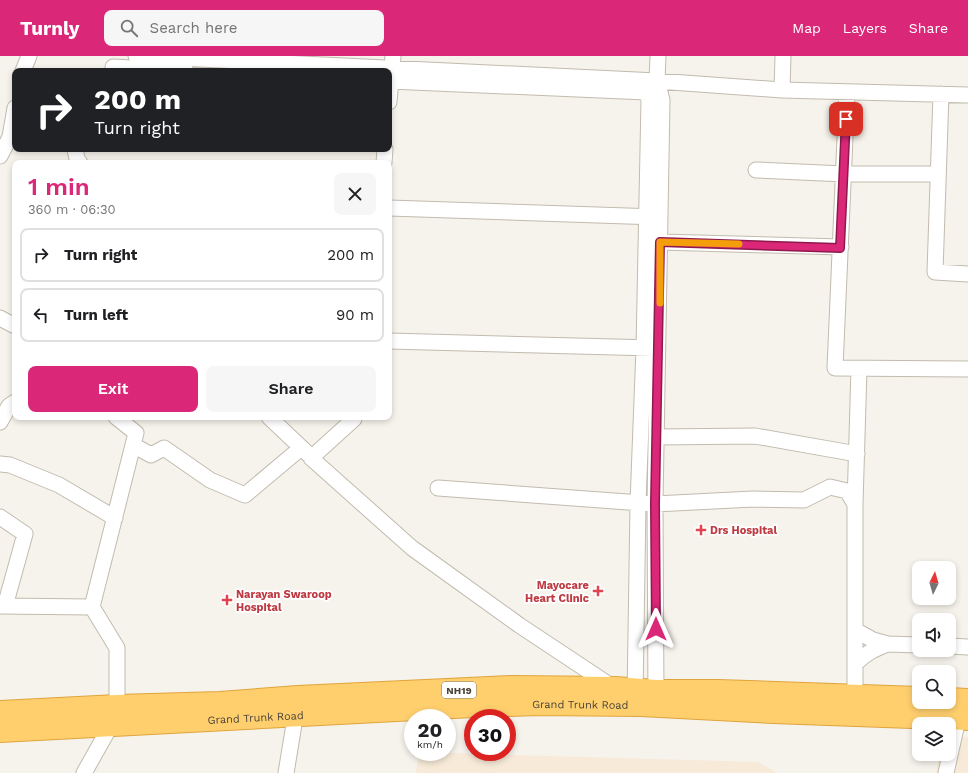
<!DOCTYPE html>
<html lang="en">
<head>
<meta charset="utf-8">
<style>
  body { margin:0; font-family:"Work Sans",sans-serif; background:#f6f6f6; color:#202124; height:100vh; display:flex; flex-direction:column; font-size:15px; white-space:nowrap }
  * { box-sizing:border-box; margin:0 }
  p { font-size:13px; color:#757577 }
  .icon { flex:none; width:22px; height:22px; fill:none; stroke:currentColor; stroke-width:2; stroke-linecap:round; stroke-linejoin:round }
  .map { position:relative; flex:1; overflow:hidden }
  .drawer { position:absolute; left:12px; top:104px; width:380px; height:260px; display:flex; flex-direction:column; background:#fff; border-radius:8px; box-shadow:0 2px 6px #0003 }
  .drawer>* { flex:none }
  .hud { position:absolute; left:12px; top:12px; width:380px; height:84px; border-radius:8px; box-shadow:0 2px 6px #0003; background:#202124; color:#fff; overflow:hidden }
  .needle { width:26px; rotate:5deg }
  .buttons { position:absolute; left:912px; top:505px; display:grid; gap:8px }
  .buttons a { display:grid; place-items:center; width:44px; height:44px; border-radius:8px; background:#fff; box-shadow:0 2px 6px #0003; font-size:20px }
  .speed { position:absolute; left:404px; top:653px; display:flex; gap:8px; font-size:20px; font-weight:700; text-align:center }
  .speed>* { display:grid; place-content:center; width:52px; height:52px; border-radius:50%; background:#fff; box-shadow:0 2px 6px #0003; line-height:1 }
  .speed small { font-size:10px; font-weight:400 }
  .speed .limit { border:6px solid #d22; background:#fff; color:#111 }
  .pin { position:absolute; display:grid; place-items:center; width:34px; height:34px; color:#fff; margin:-17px; border-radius:8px; box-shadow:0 2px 6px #0006 }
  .me { position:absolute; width:44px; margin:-22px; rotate:0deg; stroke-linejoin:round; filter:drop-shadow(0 0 3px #0008) }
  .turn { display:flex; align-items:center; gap:14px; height:84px; padding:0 16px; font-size:18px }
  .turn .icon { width:52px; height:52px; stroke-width:2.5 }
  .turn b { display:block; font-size:28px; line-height:34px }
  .round { display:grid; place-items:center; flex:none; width:42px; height:42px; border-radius:8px; background:#f6f6f6 }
  .head { display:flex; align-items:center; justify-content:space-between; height:68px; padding:0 16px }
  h1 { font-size:24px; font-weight:600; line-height:30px; color:#db2777 }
  .button { display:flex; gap:8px; margin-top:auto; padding:8px 16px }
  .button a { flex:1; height:46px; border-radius:8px; background:#db2777; color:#fff; font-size:16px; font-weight:600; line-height:46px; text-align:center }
  .button a+a { background:#f6f6f6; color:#202124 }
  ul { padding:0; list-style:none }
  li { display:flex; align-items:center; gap:12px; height:54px; margin:0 8px 6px; padding:0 8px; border:2px solid #e0e0e0; border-radius:8px }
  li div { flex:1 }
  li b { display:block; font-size:15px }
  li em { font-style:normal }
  header { display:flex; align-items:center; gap:24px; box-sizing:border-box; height:56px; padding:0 20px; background:#db2777; color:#fff }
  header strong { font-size:19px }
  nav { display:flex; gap:22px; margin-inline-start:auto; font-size:14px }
  .search { width:280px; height:36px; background:#f6f6f6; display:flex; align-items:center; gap:10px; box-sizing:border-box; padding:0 14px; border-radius:8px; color:#757577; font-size:15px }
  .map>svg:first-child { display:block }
  .commercial { fill:#f7ead8 }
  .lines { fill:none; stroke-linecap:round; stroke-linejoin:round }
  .street-casing { stroke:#c2bbae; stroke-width:17 }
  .highway-casing { stroke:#e0a43c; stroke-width:24 }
  .street { stroke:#fff; stroke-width:15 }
  .highway { stroke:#ffcf6e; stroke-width:22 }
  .route-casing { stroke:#8e194d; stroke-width:10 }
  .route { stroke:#db2777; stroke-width:7 }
  .slow { stroke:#f59e0b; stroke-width:7 }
  .health-dot { fill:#e0444e; stroke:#fff; stroke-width:1.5 }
  .labels { text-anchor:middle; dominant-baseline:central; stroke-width:3.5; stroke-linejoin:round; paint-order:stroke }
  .shield { fill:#fff; stroke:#817c74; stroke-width:1 }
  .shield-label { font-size:10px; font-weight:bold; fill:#4b4439 }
  .health-label { font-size:11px; font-weight:bold; fill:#be3a42; stroke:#fff; text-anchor:start }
  .street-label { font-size:11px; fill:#4b4439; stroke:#fff }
</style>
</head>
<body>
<header>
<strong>Turnly</strong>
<div class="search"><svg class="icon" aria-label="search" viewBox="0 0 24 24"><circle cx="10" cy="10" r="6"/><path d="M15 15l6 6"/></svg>Search here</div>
<nav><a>Map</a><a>Layers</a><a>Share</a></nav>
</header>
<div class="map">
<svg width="968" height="717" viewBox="0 0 968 717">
  <rect width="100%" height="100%" fill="#f6f3ec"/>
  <!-- commercial -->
  <path class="commercial" d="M 949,679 L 968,681 L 968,717 L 936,717 L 940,698 L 949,698 Z
    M 419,696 L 758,706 L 777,717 L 416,717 Z"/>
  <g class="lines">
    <!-- street casing -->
    <g class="street-casing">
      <path id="street" d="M 136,0 L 657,25 L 782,34 L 968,39
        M 113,11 L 186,15
        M 23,15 L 29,0
        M 389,25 L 646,36 L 649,44 L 644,292 L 638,447 L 635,642
        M 782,34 L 783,0
        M 847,36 L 835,312 L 968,313
        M 941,38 L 935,216 L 968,218
        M 389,46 L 393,0
        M 75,93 L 77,103 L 80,107
        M 0,100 L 10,81 L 15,52
        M 384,107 L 385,93
        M 756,114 L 844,118 L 938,118
        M 389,152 L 657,161
        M 660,186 L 841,191
        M 0,262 L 15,270
        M 389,285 L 654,292
        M 116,361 L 136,377 L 92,551 L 117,592 L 117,650
        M 269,361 L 308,398
        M 354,363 L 311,402 L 412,492 L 519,569 L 614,632
        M 0,366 L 9,350 L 15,346
        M 656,381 L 755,380 L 857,398
        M 133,389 L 151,399 L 164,392 L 210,424 L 245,439 L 301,392
        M 0,408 L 10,409 L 59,429 L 115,462
        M 438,432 L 655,448 L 753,443 L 804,444 L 830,431 L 847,435 L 855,448
        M 0,461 L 25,478 L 5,550
        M 0,550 L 92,551
        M 888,588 L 919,589
        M 949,590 L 968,591
        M 855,608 C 866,597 874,593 888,588 L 873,584 L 855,574
        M 855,640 L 855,448 L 859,313
        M 656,644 L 655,448 L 662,44 L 657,25 L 658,0
        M 84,717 L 111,669
        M 286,717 L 297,650
        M 946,717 L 960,654"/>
    </g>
    <!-- highway casing -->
    <g class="highway-casing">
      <g id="highway">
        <path d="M 949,643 L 968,644"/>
        <path d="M 0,656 L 117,650 L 220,647 L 298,641 L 512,631 L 615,632 L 656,635 L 718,635 L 919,642"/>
        <path id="s1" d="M 0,675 L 473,650 L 540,648 L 641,649 L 773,656 L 968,663"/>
      </g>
    </g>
    <!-- street -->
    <use href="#street" class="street"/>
    <!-- highway -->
    <use href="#highway" class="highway"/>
  </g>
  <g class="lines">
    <!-- route casing -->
    <g class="route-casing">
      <path id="route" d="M 656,573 L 655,448 L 660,186 L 840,192 L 846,63"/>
    </g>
    <!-- route -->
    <use href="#route" class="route"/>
    <!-- slow -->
    <path class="slow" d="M 660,247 L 660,186 L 739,188"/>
  </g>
  <!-- markers -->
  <g class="health-dot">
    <path d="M699 468h4v4h4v4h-4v4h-4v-4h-4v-4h4z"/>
    <path d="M596 529h4v4h4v4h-4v4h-4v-4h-4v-4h4z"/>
    <path d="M225 538h4v4h4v4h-4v4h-4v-4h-4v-4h4z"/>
  </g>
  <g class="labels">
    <!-- shield labels -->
    <rect class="shield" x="442" y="626" width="34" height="16" rx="3"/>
    <g class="shield-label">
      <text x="459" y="634">NH19</text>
    </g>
    <!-- health labels -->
    <g class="health-label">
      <text x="710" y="474">Drs Hospital</text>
      <text x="589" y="529" text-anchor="end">Mayocare<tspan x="589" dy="13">Heart Clinic</tspan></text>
      <text x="236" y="538">Narayan Swaroop<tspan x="236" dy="13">Hospital</tspan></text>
    </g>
    <!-- street labels -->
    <g class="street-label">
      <text stroke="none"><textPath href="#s1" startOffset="581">Grand Trunk Road</textPath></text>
      <text stroke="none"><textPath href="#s1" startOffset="256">Grand Trunk Road</textPath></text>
    </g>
  </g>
</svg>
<div class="buttons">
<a><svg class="needle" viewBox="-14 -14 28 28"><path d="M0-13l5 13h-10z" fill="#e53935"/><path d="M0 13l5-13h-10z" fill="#757577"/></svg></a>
<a><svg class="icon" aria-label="sound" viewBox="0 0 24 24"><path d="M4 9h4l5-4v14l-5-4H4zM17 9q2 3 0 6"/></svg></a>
<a><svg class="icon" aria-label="search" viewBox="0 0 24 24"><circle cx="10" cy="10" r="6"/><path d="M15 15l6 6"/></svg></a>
<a><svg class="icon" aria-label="layers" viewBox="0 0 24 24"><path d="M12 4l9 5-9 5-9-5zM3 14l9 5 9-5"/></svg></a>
</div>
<div class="speed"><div>20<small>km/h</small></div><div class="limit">30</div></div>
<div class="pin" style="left:846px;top:63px;background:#d93025"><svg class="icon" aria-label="arrive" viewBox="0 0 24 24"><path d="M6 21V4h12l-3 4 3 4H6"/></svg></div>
<svg class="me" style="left:656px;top:573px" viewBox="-20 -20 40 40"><path d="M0-17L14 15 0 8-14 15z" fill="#db2777" stroke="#fff" stroke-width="4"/></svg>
<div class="hud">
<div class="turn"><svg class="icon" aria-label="right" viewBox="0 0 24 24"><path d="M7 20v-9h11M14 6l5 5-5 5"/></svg><div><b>200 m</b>Turn right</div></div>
</div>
<section class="drawer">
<div class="head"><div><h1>1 min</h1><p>360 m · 06:30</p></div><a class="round"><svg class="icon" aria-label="close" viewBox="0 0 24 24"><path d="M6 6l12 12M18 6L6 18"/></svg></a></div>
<ul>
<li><svg class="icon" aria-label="right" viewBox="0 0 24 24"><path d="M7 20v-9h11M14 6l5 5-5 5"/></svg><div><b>Turn right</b></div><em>200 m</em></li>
<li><svg class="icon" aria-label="left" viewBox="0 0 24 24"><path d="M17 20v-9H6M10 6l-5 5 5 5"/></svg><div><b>Turn left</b></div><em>90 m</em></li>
</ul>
<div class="button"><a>Exit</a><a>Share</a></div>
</section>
</div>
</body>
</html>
